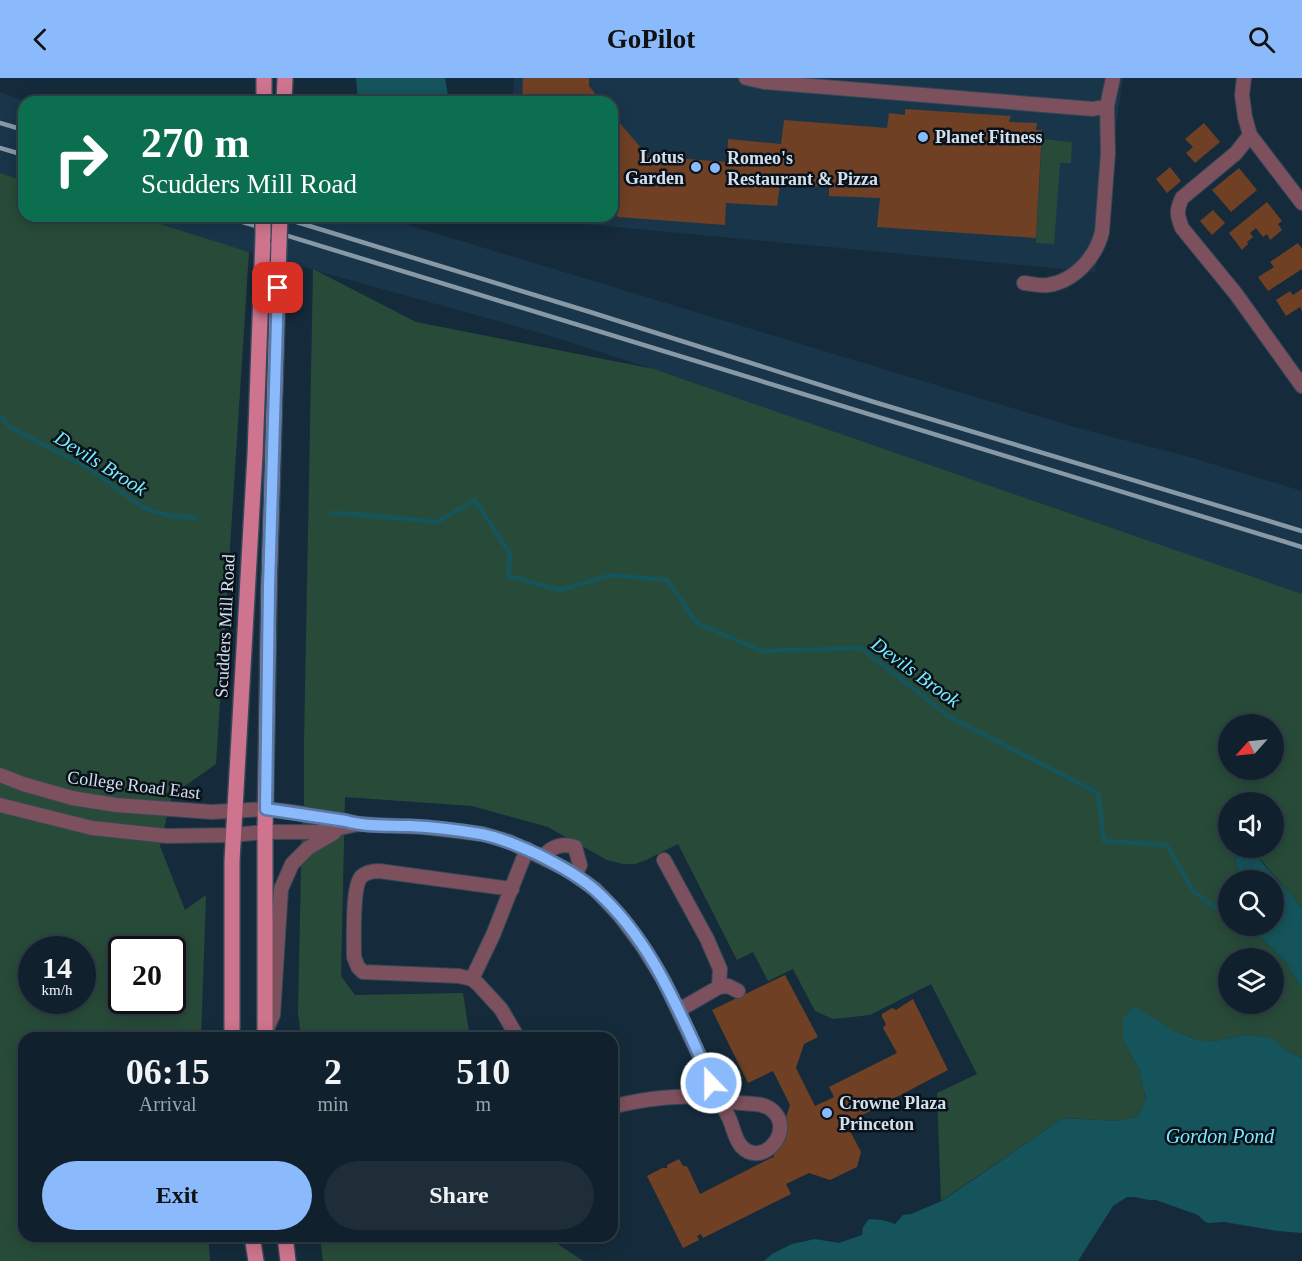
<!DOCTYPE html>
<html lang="en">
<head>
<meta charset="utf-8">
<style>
  body { margin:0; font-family:Georgia,serif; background:#1e2d38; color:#f1f3f6; height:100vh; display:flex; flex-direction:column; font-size:22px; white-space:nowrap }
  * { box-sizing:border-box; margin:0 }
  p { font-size:20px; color:#9ca3a9 }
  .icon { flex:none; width:33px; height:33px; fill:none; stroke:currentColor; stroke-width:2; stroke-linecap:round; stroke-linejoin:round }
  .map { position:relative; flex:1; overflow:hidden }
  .sheet { position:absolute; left:18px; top:954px; width:600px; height:210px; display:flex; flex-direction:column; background:#10202c; border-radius:18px; box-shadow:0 3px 15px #0003,0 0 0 2px #303e48 }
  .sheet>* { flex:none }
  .guide { position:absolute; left:18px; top:18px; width:600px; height:126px; border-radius:18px; box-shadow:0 3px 15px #0003,0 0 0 2px #303e48; background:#0b6e4f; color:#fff; overflow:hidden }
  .needle { width:39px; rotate:243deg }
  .tools { position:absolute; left:1218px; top:636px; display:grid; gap:12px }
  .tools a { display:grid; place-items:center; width:66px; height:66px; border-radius:50%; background:#10202c; box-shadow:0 3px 15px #0003,0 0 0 2px #303e48; font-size:30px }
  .speed { position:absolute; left:18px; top:858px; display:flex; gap:12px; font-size:30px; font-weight:700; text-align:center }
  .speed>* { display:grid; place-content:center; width:78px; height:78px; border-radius:50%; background:#10202c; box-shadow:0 3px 15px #0003,0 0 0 2px #303e48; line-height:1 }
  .speed small { font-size:15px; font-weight:400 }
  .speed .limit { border:3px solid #111; border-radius:9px; background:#fff; color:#111 }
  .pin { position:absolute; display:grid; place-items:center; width:51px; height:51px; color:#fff; margin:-26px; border-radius:12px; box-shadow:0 3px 9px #0006 }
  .me { position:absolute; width:66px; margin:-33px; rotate:338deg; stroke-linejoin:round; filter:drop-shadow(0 0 4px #0008) }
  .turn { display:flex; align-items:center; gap:21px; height:126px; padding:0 24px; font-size:27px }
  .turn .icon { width:78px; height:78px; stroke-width:2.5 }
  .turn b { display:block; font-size:42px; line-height:51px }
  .eta { display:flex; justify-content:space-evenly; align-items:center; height:102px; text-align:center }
  .eta b { font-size:36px; font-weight:700; line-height:42px }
  .cta { display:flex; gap:12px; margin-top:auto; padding:12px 24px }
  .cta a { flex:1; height:69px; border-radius:36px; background:#8abafc; color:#111; font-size:24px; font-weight:700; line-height:69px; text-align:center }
  .cta a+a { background:#1e2d38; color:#f1f3f6 }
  header { display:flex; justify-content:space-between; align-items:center; height:78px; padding:0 24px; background:#8abafc; color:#111; font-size:27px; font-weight:700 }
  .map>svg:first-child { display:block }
  .built { fill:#19354a }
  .green { fill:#284b39; fill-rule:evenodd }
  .water { fill:#15545b }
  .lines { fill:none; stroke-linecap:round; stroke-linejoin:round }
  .stream { stroke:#15545b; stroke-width:4.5 }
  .building { fill:#6f4024 }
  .minor-casing { stroke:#334857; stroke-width:16 }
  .major-casing { stroke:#334857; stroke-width:18 }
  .minor { stroke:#7c505c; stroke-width:14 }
  .major { stroke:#ce748e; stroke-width:15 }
  .rail { stroke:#8899a6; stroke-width:4.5 }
  .major-bridge-casing { stroke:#334857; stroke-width:18; stroke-linecap:butt }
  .major-bridge { stroke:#ce748e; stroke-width:15 }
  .route-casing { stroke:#5a79a4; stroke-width:15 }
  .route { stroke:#8abafc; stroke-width:10 }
  .poi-dot { fill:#8abafc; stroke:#09121a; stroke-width:2 }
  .labels { text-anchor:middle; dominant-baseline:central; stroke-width:5; stroke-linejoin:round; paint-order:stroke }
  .poi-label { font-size:18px; font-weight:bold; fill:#d3e0eb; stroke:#09121a; text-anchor:start }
  .street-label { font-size:18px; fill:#d3e0eb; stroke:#09121a }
  .water-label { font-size:20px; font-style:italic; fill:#78ecfc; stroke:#09121a }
</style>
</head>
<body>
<header><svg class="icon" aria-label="back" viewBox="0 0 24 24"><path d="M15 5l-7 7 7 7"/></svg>GoPilot<svg class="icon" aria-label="search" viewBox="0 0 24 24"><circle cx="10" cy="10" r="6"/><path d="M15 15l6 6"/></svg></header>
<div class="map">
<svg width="1302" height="1183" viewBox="0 0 1302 1183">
  <rect width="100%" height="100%" fill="#152b3b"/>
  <!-- built -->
  <path class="built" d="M 514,0 L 1123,0 L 1095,194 L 510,139 L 612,138 L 612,24 L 513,24 Z
    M 0,14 L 27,24 L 24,24 L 24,103 L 0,95 Z
    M 135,138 L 379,138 L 1078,350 L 1186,378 L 1302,413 L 1302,516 L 654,291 L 537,254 L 249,174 Z"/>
  <!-- green -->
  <path class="green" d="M 1042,61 L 1072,64 L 1071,85 L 1060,85 L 1054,166 L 1036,165 Z
    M 0,95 L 24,103 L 24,138 L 135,138 L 249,174 L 216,686 L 172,717 L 160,768 L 185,832 L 206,817 L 201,960 L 24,960 L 24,1158 L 211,1158 L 209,1168 L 210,1183 L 0,1183 ZM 32,872 L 82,872 L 82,922 L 32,922 ZM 122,872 L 172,872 L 172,922 L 122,922 Z
    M 313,191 L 416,244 L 654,291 L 1302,516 L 1302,831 C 1287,809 1267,791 1251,770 L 1274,770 L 1274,724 L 1228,724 L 1228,770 L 1238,770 L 1235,775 L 1238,802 L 1228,802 L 1228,848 L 1254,848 L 1259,858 L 1285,883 L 1302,911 L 1302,980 L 1289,974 L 1275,962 L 1246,957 L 1214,963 L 1199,963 L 1186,957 L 1174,953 L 1164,948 L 1123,940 L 1123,962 L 1139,991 L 1146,1022 L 1138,1039 L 1117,1043 L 1063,1040 L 941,1123 L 937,1015 L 977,996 L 931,906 L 870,937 L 833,941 L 815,933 L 793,891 L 768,903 L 753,874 L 737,882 L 678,766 L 646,782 L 635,786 L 623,786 L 607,782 L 548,749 L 472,728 L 345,719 L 341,898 L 355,917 L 463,915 L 470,960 L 301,960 L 298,934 L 302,745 L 304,743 L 304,665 ZM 1228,646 L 1274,646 L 1274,692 L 1228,692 ZM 1228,880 L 1274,880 L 1274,926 L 1228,926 Z
    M 320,1158 L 546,1158 L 583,1183 L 323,1183 Z"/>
  <!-- water -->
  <path class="water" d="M 356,0 L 445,0 L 449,24 L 358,24 Z
    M 1238,770 L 1251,770 L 1264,787 L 1291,816 L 1302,831 L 1302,911 L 1285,883 L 1259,858 L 1254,848 L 1274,848 L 1274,802 L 1238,802 L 1235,775 Z
    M 1134,928 L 1174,953 L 1186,957 L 1199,963 L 1214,963 L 1246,957 L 1262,959 L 1275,962 L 1289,974 L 1302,980 L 1302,1155 L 1278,1153 L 1224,1144 L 1208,1145 L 1204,1143 L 1198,1137 L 1156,1122 L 1149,1122 L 1134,1119 L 1127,1119 L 1113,1128 L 1078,1183 L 764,1183 L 772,1176 L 792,1166 L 815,1161 L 839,1165 L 862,1157 L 863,1149 L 869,1141 L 883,1142 L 895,1146 L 903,1137 L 911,1136 L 942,1123 L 1063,1040 L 1117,1043 L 1138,1039 L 1146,1021 L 1139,991 L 1123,962 L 1123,940 Z"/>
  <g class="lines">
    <!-- stream -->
    <path class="stream" d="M 0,338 L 10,349 L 88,390 L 144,430 L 167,437 L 195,440
      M 331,435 L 354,436 L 437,444 L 475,422 L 510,476 L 508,498 L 560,512 L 611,497 L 667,502 L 697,545 L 762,573 L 861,570 L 950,639 L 1098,715 L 1104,763 L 1167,767 L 1193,813 L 1216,830 L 1228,836"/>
  </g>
  <!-- building -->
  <path class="building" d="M 523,0 L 589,0 L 589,8 L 602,24 L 522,24 Z
    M 905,31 L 1011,38 L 1009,44 L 1037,45 L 1036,52 L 1042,52 L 1036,160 L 877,149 L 880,120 L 829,118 L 829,109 L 780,107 L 777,128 L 726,125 L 725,147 L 618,139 L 612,132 L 612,36 L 648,78 L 727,84 L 728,61 L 781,66 L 784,42 L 887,50 L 889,35 L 905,37 Z
    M 1204,45 L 1220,64 L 1195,85 L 1186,75 L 1193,69 L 1185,61 Z
    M 1170,89 L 1181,103 L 1167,115 L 1156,101 Z
    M 1239,90 L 1257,112 L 1231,134 L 1212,112 Z
    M 1267,124 L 1282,143 L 1278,146 L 1282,152 L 1270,162 L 1267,156 L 1263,159 L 1256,150 L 1250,155 L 1253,159 L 1247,164 L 1248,166 L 1242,172 L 1229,155 Z
    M 1213,132 L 1225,145 L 1212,157 L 1200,143 Z
    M 1298,165 L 1302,171 L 1302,191 L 1268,213 L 1258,199 L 1274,189 L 1270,184 Z
    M 1302,211 L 1302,233 L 1300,229 L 1286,238 L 1276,222 L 1290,213 L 1293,217 Z
    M 785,897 L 818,959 L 804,966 L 796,990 L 815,1028 L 834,1019 L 829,1009 L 897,975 L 883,950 L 886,946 L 882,939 L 882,936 L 892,930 L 896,932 L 913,921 L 948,992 L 853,1042 L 850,1053 L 861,1074 L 857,1089 L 830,1102 L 809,1095 L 786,1106 L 791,1116 L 703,1160 L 701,1156 L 697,1158 L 699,1162 L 683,1170 L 647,1098 L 662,1090 L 667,1090 L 667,1087 L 679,1081 L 683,1088 L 686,1088 L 688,1090 L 700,1116 L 771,1080 L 773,1080 L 790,1027 L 773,993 L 748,1005 L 712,932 Z"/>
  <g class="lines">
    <!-- minor casing -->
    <g class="minor-casing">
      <path id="minor" d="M 746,0 L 764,4 L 1093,31 L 1107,28 L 1113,0
        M 1244,0 L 1242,17 L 1245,39 L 1250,57 L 1302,125
        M 1250,57 L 1236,75 L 1182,120 C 1176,133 1177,137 1182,150 L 1236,216 L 1302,308
        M 1024,205 C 1032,206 1040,208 1048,207 C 1075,203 1096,179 1102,154 L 1108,75 L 1107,28
        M 0,697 L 23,706 L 72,720 L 116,727 L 212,734 L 266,731 L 292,734 L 346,743 L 355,745
        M 0,727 L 92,750 L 167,758 L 233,757 L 265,754 L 322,754 L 358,746 L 422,749 L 483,756 L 510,764 L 566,791 L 595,811 L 620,838 L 643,869 L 664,903 L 706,992 L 716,1018 C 679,1018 648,1019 612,1029
        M 543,779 C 552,768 562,765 575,769 L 580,787 L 575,797
        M 664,782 L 707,861 L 720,891 L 719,909 L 679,932
        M 512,811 L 379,793 C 373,793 366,794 361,799 C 352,809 354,863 354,879 L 358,889 L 363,894 L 459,898 L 472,901 L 478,906 L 501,931 L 518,960
        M 472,901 L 493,857 L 527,771
        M 719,909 L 728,908 L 738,913
        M 266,953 L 273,937 L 281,811 L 292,786 L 308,770 L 334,755
        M 716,1018 C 721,1020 727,1023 733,1024 C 747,1027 762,1023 773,1033 C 795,1053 762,1091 741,1068 C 734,1060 733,1047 728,1038 C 725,1031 720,1025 716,1018 Z"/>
    </g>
    <!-- major casing -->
    <g class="major-casing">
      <path id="major" d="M 264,24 L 264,0
        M 284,24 L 285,0
        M 232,960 L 232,783 L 255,377 L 263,159
        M 265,960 L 265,754 L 269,509 L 279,165
        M 252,1158 L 256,1183
        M 285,1158 L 288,1183"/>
    </g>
    <!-- minor -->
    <use href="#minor" class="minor"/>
    <!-- major -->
    <use href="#major" class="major"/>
    <!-- rail -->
    <path class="rail" d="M 0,45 L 24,52
      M 0,70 L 24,77
      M 223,138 C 583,248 942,361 1302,469
      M 277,138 L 590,234 L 874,324 L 1302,453"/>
    <!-- major-bridge casing -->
    <g class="major-bridge-casing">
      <path id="major-bridge" d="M 263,159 L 263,138
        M 279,165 L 280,138"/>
    </g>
    <!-- major-bridge -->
    <use href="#major-bridge" class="major-bridge"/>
  </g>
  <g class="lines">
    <!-- route casing -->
    <g class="route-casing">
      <path id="route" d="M 278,210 L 269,509 L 266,731 L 346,743 C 366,749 388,747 409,748 C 433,749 458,752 481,756 C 501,760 519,768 537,776 C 557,786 578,797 595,812 C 649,859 677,928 706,992 L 711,1005"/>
    </g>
    <!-- route -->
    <use href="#route" class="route"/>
  </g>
  <!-- markers -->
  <g class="poi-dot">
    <circle cx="923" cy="59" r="6"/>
    <circle cx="696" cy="89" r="6"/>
    <circle cx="715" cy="90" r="6"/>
    <circle cx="827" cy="1035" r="6"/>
  </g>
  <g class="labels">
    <!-- poi labels -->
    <g class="poi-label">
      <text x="935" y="59">Planet Fitness</text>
      <text x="684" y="79" text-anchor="end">Lotus<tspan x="684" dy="21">Garden</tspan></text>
      <text x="727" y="80">Romeo's<tspan x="727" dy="21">Restaurant &amp; Pizza</tspan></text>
      <text x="839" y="1025">Crowne Plaza<tspan x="839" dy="21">Princeton</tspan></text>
    </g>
    <!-- street labels -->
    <g class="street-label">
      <text transform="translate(225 548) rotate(-87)">Scudders Mill Road</text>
      <text transform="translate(134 707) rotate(7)">College Road East</text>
    </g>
    <!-- water labels -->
    <g class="water-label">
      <text transform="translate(101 385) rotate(32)">Devils Brook</text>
      <text transform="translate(916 594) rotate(36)">Devils Brook</text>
      <text x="1220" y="1058">Gordon Pond</text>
    </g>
  </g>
</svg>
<div class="tools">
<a><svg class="needle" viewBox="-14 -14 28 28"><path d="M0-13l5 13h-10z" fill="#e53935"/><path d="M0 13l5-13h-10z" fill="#9ca3a9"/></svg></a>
<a><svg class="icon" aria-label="sound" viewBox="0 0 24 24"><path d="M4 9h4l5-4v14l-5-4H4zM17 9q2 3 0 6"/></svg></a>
<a><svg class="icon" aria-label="search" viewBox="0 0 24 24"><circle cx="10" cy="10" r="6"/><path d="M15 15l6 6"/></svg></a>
<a><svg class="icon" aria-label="layers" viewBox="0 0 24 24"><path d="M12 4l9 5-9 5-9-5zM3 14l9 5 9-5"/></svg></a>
</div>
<div class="speed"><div>14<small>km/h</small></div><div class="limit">20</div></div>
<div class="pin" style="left:278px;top:210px;background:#d93025"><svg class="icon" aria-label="arrive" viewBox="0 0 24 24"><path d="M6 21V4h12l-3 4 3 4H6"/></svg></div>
<svg class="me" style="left:711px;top:1005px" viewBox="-20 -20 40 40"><circle r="17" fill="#8abafc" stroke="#fff" stroke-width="3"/><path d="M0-11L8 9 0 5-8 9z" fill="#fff"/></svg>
<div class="guide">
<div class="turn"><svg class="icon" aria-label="right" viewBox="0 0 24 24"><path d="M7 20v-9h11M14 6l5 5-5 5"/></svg><div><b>270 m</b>Scudders Mill Road</div></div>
</div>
<section class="sheet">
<div class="eta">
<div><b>06:15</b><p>Arrival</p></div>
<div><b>2</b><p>min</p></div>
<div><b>510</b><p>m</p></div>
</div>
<div class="cta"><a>Exit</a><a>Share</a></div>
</section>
</div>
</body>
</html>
